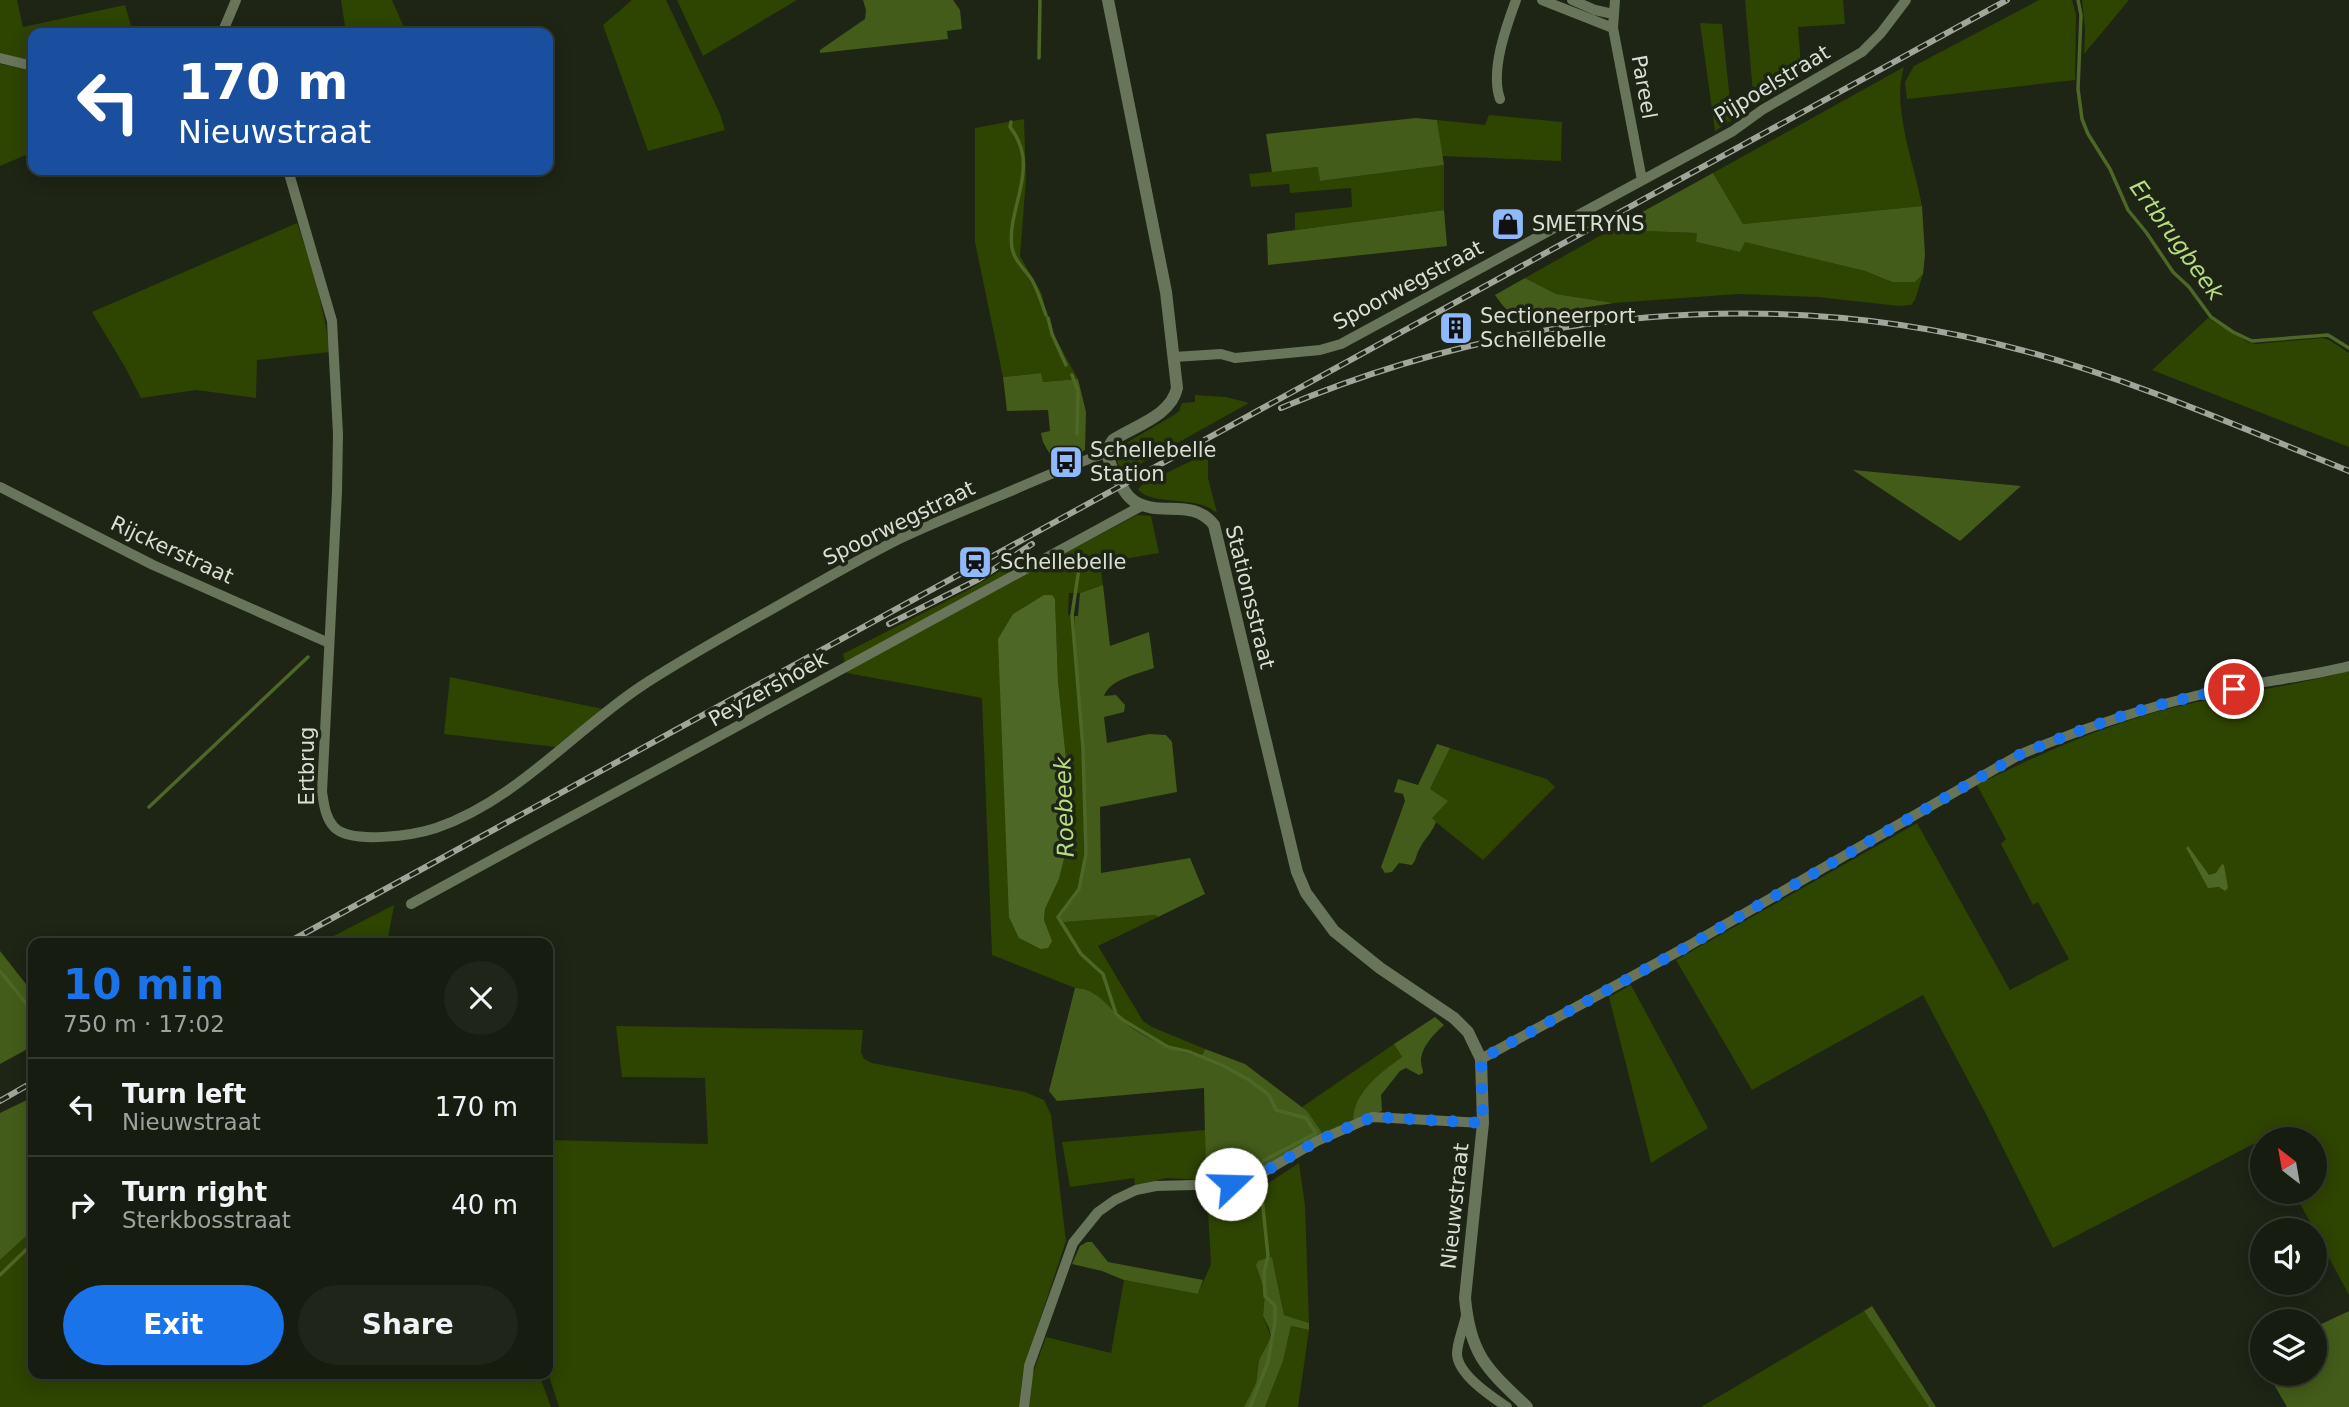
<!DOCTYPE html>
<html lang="en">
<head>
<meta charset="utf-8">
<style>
  body { margin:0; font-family:"DejaVu Sans",sans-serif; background:#1f2519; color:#f1f3f6; height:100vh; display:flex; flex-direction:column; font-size:26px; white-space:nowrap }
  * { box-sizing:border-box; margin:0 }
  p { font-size:23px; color:#9ea19f }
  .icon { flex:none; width:38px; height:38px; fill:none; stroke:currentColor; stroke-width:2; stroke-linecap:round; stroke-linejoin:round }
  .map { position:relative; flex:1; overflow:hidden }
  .details { position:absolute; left:28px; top:938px; width:525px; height:441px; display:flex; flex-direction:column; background:#161c10; border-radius:14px; box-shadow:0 4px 18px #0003,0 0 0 2px #353a30 }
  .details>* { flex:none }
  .guide { position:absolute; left:28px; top:28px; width:525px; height:147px; border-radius:14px; box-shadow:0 4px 18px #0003,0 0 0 2px #353a30; background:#1a4fa0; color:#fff; overflow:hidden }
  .needle { width:46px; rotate:329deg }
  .tools { position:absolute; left:2250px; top:1127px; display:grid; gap:14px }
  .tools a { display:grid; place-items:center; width:77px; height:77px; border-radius:50%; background:#161c10; box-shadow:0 4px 18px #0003,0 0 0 2px #353a30; font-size:35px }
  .pin { position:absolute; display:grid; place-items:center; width:60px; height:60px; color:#fff; margin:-30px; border:4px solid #fff; border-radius:50%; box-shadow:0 2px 7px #0007 }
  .me { position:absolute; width:77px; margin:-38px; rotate:69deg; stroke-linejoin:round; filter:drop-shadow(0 0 5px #0008) }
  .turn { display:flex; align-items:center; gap:24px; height:147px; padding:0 35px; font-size:32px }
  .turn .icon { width:91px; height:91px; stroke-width:2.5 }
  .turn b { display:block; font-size:49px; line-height:60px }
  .round { display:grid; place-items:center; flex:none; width:74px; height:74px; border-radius:37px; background:#1f2519 }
  .summary { display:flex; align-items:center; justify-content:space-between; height:119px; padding:0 35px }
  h1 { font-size:42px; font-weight:800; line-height:52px; color:#1a73e8 }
  .primary-button { display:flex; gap:14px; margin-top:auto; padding:14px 35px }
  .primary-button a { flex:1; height:80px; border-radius:42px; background:#1a73e8; color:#fff; font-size:28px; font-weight:800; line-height:80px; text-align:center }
  .primary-button a+a { background:#1f2519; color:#f1f3f6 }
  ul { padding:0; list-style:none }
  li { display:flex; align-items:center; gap:21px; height:98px; padding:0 35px; border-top:2px solid #353a30 }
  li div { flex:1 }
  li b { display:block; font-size:26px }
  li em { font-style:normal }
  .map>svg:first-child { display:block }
  .green { fill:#2e4401; fill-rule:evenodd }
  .forest { fill:#435c1a }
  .water { fill:#4d6726 }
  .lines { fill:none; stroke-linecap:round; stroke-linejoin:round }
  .stream { stroke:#4d6726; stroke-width:3.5 }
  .minor { stroke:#69755a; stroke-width:10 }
  .tertiary { stroke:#69755a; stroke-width:12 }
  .rail-casing { stroke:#a1a69b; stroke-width:6 }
  .rail { stroke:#1e2515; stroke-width:3.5; stroke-dasharray:10; stroke-linecap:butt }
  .route { stroke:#1a73e8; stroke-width:12; stroke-dasharray:0 21.6 }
  .labels { text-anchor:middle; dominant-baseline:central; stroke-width:7; stroke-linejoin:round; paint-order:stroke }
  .street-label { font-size:21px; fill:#dadfd5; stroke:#1e2515 }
  .poi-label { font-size:21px; fill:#dadfd5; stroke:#1e2515; text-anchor:start }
  .water-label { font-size:23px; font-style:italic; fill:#b6dd81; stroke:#1e2515 }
</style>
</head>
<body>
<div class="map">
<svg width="2349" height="1407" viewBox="0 0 2349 1407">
  <rect width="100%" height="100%" fill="#1e2515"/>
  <!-- green -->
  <path class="green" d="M 0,0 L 17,0 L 23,27 L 125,5 L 133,33 L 33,33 L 33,61 L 0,54 Z
    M 341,0 L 392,0 L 406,32 L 346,33 Z
    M 632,0 L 666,0 L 720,114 L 725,130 L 648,151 L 603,25 Z
    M 677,0 L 797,0 L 703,56 Z
    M 1745,0 L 1843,0 L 1845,24 L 1798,27 L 1802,78 L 1754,105 Z
    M 2039,0 L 2072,0 L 2076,15 L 2075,80 L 1907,99 L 1905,82 L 1914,66 Z
    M 2082,0 L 2129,0 L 2084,54 L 2085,29 Z
    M 1700,23 L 1722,24 L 1732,120 L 1715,131 Z
    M 0,64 L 33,70 L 33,152 L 0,166 Z
    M 1904,67 C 1891,107 1915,165 1922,206 L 1743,224 L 1713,173 Z
    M 1489,115 L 1562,122 L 1561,161 L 1442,156 L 1437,120 L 1485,125 Z
    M 1024,119 L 1026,179 L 1020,256 L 1042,294 L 1048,325 L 1078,379 L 1042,382 L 1041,373 L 1003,377 L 975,242 L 975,128 Z
    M 1444,165 L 1444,210 L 1295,230 L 1295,213 L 1352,207 L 1351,188 L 1290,193 L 1289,184 L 1251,187 L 1249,174 L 1319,167 L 1320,181 Z
    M 1635,216 L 1643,231 L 1698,233 L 1696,242 L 1740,252 L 1744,241 L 1865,271 L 1892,282 L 1915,282 L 1923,274 L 1915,300 L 1911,305 L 1899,306 L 1817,297 L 1738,294 L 1614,303 L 1556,294 L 1525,278 Z
    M 297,223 C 312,266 324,307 330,352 L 257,360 L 256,398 L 196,390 L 141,398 L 125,367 L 92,312 Z
    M 2208,318 L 2248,342 L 2255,344 L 2323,338 L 2329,340 L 2349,353 L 2349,447 L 2152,370 Z
    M 1195,395 L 1226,397 L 1249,403 L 1122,474 L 1117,461 L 1121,446 L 1174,415 L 1179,411 L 1182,403 L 1195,402 Z
    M 1208,453 L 1208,478 L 1217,513 C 1213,510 1208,507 1202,505 C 1185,499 1147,503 1138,489 L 1143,484 Z
    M 1137,515 L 1151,516 L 1159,553 L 1100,563 L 1103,585 L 1080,593 L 1069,593 L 1068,615 L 1075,616 L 1075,660 L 1085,793 L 1086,854 L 1079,889 L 1062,909 L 1064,922 L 1157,915 L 1158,917 L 1098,946 L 1143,1021 L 1152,1027 L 1205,1049 L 1203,1054 C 1187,1060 1135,1033 1123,1021 C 1110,1008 1095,988 1075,988 L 992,955 L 982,698 L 847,673 L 843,654 L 970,589 L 1012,564 L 1028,573 ZM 1044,595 L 1055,599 L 1058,681 L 1069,788 L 1064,859 L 1059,879 L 1045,909 L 1044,920 Z
    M 2349,671 L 2349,1295 L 2294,1192 L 2315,1192 L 2315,1139 L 2263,1139 L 2053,1248 L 1986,1114 L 1923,995 L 1752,1090 L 1676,960 L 1917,823 L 2010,990 L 2069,959 L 2038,902 L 2033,905 L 2001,844 L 2006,839 L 1977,785 C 2047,750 2120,718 2197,702 C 2248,691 2298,685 2349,671 Z
    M 450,677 L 603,709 L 556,747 L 444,734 Z
    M 1450,748 L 1547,779 L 1555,787 L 1483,860 L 1432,819 L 1430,789 Z
    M 394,905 L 388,938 L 389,943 L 320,943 Z
    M 1631,985 L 1708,1128 L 1651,1163 L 1609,997 Z
    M 616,1026 L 863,1030 L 861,1052 L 864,1059 L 872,1063 L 1025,1092 L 1044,1100 L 1051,1115 L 1066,1241 L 1023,1371 L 1019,1407 L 559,1407 L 548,1373 L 548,1140 L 708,1144 L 705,1078 L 622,1077 Z
    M 1394,1044 L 1402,1057 C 1381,1073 1354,1092 1353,1120 L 1323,1134 L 1302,1107 Z
    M 1205,1130 L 1206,1180 L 1166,1178 L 1135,1186 L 1134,1178 L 1070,1187 L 1062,1142 Z
    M 1299,1163 L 1305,1205 L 1309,1323 L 1284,1315 L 1272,1257 L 1256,1267 L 1265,1292 L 1263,1316 L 1271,1337 L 1259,1360 L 1256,1383 L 1244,1407 L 1027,1407 L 1032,1376 L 1046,1337 L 1111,1353 L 1124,1280 L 1198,1294 L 1211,1264 L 1207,1193 L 1264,1186 Z
    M 33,1230 L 33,1374 L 539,1374 L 551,1407 L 0,1407 L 0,1260 Z
    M 1864,1311 L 1929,1407 L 1701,1407 Z
    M 1291,1326 L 1309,1330 L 1298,1407 L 1265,1407 L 1283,1361 Z"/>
  <!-- forest -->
  <path class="forest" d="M 863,0 L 953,0 L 960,10 L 962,29 L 947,31 L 948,39 L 820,53 L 820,50 L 865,19 L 866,10 Z
    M 1416,118 L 1437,120 L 1444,165 L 1320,181 L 1318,167 L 1272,172 L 1266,134 Z
    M 1713,173 L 1743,224 L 1922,206 L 1925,255 L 1923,274 L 1915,282 L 1892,282 L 1865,271 L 1745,242 L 1740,252 L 1696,242 L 1697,233 L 1643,231 L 1635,216 Z
    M 1444,210 L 1447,246 L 1268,265 L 1267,234 Z
    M 1525,278 L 1556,294 L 1614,303 L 1524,317 C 1509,314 1504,308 1495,295 Z
    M 1041,373 L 1043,382 L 1078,379 L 1086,412 L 1085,450 L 1056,465 L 1043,442 L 1041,433 L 1050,431 L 1048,410 L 1007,411 L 1003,377 Z
    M 1853,470 L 2021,486 L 1960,541 Z
    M 1103,585 L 1110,646 L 1149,632 L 1154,668 C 1138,674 1110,679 1104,696 L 1116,695 L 1125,705 L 1124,712 L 1104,717 L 1107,743 L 1149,734 L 1166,735 L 1172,742 L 1177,792 L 1100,807 L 1101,873 L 1190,858 L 1205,894 L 1158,917 L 1156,915 L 1064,922 L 1058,917 L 1079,889 L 1086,854 L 1085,793 L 1075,660 L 1075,616 L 1078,616 L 1080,593 Z
    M 1437,744 L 1450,748 L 1430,789 L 1448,801 L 1432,818 L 1436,822 C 1432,833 1425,838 1420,848 C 1416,854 1417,859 1412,865 L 1399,863 L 1392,872 L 1385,873 L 1381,867 L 1405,801 L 1403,794 L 1394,792 L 1398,779 L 1418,785 Z
    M 0,951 L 33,993 L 33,1046 L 0,1064 Z
    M 1075,988 C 1096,988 1109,1007 1123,1021 C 1135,1033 1187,1060 1203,1054 L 1205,1049 L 1245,1064 L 1307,1111 L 1323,1134 C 1282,1157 1254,1179 1206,1180 L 1204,1088 L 1057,1101 L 1049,1091 Z
    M 1435,1017 L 1444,1025 C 1434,1034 1421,1047 1421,1061 C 1421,1065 1423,1069 1423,1073 L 1419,1075 L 1406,1068 L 1400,1071 L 1381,1095 L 1382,1111 L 1353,1120 C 1354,1092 1380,1073 1402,1057 L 1394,1044 Z
    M 33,1097 L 33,1230 L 0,1260 L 0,1113 Z
    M 1087,1242 L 1092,1242 L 1108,1262 L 1203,1280 L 1198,1294 L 1124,1280 L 1102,1271 L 1072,1264 L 1080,1246 Z
    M 1272,1257 L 1284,1315 L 1309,1323 L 1309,1330 L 1291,1326 L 1283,1361 L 1265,1407 L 1244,1407 L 1256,1383 L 1259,1360 L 1271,1337 L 1269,1328 L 1263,1316 L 1265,1292 L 1256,1266 L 1258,1261 Z
    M 1872,1306 L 1936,1407 L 1929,1407 L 1864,1311 Z
    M 2349,1311 L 2349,1407 L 2287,1407 L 2268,1374 L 2315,1374 L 2315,1327 Z"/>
  <!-- water -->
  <path class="water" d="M 1044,595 L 1052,595 L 1055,599 L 1058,681 L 1069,788 L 1064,859 L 1059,879 L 1045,909 L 1044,920 L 1052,941 L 1048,948 L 1041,949 L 1019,938 L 1009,917 L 998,639 L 1013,614 Z
    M 2188,846 L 2209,875 L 2216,873 L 2222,864 L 2224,865 L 2228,888 L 2225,891 L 2219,887 L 2208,888 L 2189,853 L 2186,848 Z"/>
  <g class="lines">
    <!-- stream -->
    <path class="stream" d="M 2078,0 L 2081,15 L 2078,89 L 2082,119 L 2088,134 L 2110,169 L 2128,210 L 2146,232 L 2173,272 L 2189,287 L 2211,317 L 2233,332 L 2252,341 L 2328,335 L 2349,348
      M 1039,58 L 1040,0
      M 1011,122 L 1010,127 C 1042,167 1006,208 1012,248 C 1015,262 1025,269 1032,280 C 1038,291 1042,304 1046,315
      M 1048,318 L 1052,334 L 1066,365
      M 1072,375 L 1078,391 L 1077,434
      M 1081,555 L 1072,615 L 1083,748 L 1086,854 L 1079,889 L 1058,917 L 1081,954 L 1103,974 L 1116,1014 L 1123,1020 L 1168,1047 L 1190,1052 L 1224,1066 L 1249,1080 L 1269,1095 L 1276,1110 L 1306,1118 L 1316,1133 L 1257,1164 L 1256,1170
      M 149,807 L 308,657
      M 146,940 L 147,943
      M 0,971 L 33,1012
      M 0,1275 L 33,1243
      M 1250,1407 L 1268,1362 L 1275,1322 L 1275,1306 L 1265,1296 L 1264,1272 L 1268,1256 L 1260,1178"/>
    <!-- minor -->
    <path class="minor" d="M 1542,0 L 1613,28
      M 1572,0 L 1595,10 L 1613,14
      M 1615,0 L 1613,28 L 1642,180
      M 223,31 L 236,0
      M 204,33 L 223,31
      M 0,58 L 33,66
      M 1500,99 C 1490,71 1506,27 1516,0
      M 288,170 L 332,321 L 338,434 L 337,492 L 322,792 C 324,804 325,817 334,827 C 351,845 415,835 436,828 C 515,801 573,732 640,687 C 678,662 719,639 758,617 C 804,591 850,564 897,540 C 931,524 965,510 999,496 C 1035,481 1071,464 1107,453
      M 1174,357 L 1221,354 L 1235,358 L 1320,350 L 1341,344 L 1733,131 L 1762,110 L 1862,52 L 1881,33 L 1906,0
      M 0,487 L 153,565 L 329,643
      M 411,904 L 1143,505
      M 1481,1059 L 1688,946 L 2019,755 C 2080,729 2143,708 2207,693 C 2254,682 2302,678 2349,666
      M 1466,1315 C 1464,1327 1457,1342 1457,1354 C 1458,1375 1492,1397 1507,1407
      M 1024,1407 L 1029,1366 L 1073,1243 L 1098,1212 L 1115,1200 L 1136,1190 L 1156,1186 L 1231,1184 L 1257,1176 L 1317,1141 L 1372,1117 L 1483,1123"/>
    <!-- tertiary -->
    <path class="tertiary" d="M 1108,0 L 1166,292 L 1177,388 C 1171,416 1134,426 1113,440 C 1105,450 1108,460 1113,470 C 1119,480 1124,495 1134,501 C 1160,518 1192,497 1214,525 L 1297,872 L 1306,893 L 1334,931 L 1380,968 L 1454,1018 L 1468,1032 L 1481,1059 L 1483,1123 L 1465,1298 C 1470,1355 1487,1369 1527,1407"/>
    <!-- rail casing -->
    <g class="rail-casing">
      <path id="rail" d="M 1281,408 C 1514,310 1775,284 2021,350 C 2134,380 2241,428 2349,471
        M 889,624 L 979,579 L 1032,544
        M 287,943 L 2007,0
        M 0,1101 L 33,1082"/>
    </g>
    <!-- rail -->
    <use href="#rail" class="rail"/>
  </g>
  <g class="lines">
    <!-- route -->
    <path class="route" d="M 1231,1184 L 1257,1176 L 1317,1141 L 1372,1117 L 1483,1123 L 1481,1059 L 1688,946 L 2019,755 C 2087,726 2160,700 2234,689"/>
  </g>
  <!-- icons -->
  <defs>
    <g id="shop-square" transform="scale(1.75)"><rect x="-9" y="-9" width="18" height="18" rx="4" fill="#90b8fd" stroke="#1e2515"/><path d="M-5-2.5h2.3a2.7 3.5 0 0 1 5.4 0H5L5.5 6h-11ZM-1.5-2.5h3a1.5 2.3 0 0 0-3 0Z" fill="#111"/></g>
    <g id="building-square" transform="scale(1.75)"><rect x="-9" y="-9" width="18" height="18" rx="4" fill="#90b8fd" stroke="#1e2515"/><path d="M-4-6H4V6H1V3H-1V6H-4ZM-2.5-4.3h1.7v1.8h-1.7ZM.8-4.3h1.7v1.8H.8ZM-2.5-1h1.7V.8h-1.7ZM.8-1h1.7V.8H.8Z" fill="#111"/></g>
    <g id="bus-square" transform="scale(1.75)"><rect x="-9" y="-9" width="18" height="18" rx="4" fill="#90b8fd" stroke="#1e2515"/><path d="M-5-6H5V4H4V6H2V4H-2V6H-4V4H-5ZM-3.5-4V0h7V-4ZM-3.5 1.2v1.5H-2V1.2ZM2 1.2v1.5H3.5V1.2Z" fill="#111"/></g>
    <g id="station-square" transform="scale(1.75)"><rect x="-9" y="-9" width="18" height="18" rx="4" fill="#90b8fd" stroke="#1e2515"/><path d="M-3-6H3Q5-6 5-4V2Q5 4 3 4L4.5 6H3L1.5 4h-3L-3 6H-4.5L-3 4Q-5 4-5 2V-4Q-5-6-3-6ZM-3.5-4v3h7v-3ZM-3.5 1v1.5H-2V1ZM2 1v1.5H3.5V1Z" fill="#111"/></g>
  </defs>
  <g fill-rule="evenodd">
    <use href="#shop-square" x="1508" y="224"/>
    <use href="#building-square" x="1456" y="328"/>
    <use href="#bus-square" x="1066" y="462"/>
    <use href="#station-square" x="975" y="562"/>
  </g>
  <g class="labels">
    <!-- street labels -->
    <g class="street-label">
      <text transform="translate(1772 84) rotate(-31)">Pijpoelstraat</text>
      <text transform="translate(1644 87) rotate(80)">Pareel</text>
      <text transform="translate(1408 285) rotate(-28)">Spoorwegstraat</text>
      <text transform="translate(899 523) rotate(-26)">Spoorwegstraat</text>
      <text transform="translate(172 550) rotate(25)">Rijckerstraat</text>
      <text transform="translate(1250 597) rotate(76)">Stationsstraat</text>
      <text transform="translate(768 689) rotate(-29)">Peyzershoek</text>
      <text transform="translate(307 766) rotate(-90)">Ertbrug</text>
      <text transform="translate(1455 1206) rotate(-84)">Nieuwstraat</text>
    </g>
    <!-- poi labels -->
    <g class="poi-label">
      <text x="1532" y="224">SMETRYNS</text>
      <text x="1480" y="316">Sectioneerport<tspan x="1480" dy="24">Schellebelle</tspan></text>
      <text x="1090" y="450">Schellebelle<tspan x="1090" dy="24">Station</tspan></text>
      <text x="1000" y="562">Schellebelle</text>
    </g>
    <!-- water labels -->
    <g class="water-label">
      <text transform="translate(2177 240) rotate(54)">Ertbrugbeek</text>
      <text transform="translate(1064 807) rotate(-92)">Roebeek</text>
    </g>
  </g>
</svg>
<div class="tools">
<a><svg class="needle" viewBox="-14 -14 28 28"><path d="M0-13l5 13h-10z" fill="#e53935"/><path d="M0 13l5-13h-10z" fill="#9ea19f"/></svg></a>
<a><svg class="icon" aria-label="sound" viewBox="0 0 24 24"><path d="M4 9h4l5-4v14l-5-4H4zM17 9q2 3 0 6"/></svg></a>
<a><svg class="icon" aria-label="layers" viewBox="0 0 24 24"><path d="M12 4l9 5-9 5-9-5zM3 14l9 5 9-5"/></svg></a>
</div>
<div class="pin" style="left:2234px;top:689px;background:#d93025"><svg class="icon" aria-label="arrive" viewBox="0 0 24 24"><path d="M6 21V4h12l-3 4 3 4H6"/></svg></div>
<svg class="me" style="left:1231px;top:1184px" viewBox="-20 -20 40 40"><circle r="19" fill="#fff"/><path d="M0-13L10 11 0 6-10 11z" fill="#1a73e8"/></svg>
<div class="guide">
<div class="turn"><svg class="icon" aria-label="left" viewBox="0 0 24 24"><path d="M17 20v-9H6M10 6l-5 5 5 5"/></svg><div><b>170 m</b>Nieuwstraat</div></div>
</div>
<section class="details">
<div class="summary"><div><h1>10 min</h1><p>750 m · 17:02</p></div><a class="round"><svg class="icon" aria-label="close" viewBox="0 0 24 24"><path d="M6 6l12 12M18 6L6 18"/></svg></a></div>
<ul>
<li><svg class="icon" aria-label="left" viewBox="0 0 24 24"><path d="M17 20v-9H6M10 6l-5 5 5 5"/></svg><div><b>Turn left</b><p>Nieuwstraat</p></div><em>170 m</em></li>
<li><svg class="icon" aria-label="right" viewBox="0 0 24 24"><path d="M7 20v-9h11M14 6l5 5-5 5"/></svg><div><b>Turn right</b><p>Sterkbosstraat</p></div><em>40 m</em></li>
</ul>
<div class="primary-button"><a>Exit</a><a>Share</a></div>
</section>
</div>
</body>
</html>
